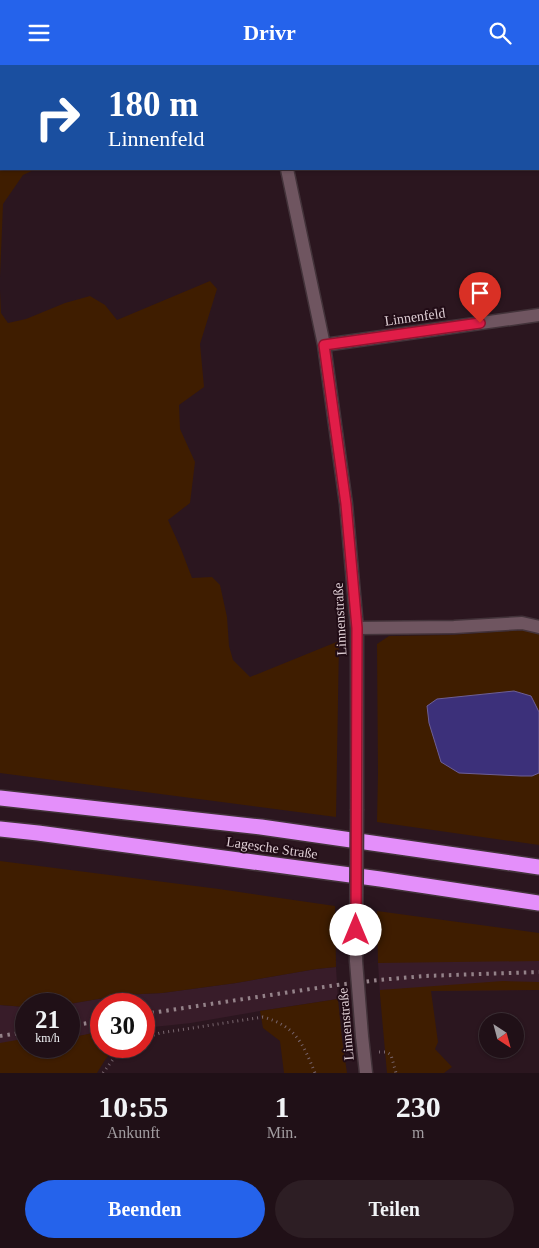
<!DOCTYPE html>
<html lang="de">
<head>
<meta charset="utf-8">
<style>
  body { margin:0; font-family:"Times New Roman",serif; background:#2d1e24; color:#f1f3f6; height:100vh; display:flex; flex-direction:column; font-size:19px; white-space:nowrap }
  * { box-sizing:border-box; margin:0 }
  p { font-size:16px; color:#a29da1 }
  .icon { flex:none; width:28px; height:28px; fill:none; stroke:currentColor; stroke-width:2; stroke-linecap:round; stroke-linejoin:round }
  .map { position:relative; height:1008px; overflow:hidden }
  .panel { display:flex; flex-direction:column; background:#201017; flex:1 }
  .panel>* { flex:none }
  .banner { position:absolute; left:0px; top:0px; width:540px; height:105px; box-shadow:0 1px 4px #0004,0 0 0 1px #3d3036; background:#1a4fa0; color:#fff; overflow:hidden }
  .needle { width:32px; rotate:144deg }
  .fabs { position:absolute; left:479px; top:948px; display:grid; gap:10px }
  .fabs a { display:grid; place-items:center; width:45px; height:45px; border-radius:50%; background:#201017; box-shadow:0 1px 4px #0004,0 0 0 1px #3d3036; font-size:25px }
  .speed { position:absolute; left:15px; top:928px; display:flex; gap:10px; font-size:25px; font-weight:700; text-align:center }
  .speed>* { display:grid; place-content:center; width:65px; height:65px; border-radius:50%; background:#201017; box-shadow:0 1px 4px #0004,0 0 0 1px #3d3036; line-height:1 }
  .speed small { font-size:12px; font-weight:400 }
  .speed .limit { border:8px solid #d22; background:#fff; color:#111 }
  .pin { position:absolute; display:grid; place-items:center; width:42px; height:42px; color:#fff; margin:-51px -21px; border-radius:50% 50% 50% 0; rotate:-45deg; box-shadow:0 0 5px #0007 }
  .pin .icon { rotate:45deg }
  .me { position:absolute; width:55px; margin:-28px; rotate:0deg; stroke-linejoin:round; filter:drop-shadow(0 0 4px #0008) }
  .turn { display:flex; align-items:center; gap:18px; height:105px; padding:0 25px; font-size:22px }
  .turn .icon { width:65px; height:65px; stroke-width:2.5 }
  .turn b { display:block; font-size:35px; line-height:42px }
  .eta { display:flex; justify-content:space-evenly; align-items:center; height:85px; text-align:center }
  .eta b { font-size:30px; font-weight:600; line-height:35px }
  .button { display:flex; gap:10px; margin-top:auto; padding:10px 25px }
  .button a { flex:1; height:58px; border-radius:30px; background:#2563eb; color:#fff; font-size:20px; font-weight:600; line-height:58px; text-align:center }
  .button a+a { background:#2d1e24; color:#f1f3f6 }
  header { display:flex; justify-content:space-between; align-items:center; height:65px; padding:0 25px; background:#2563eb; color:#fff; font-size:22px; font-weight:600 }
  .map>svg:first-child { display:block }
  .built { fill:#381c29 }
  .green { fill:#3f1d00 }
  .water { fill:#3c307a; stroke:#6d5f95 }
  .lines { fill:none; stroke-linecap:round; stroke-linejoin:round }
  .minor-casing { stroke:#43333a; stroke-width:15 }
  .highway-casing { stroke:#43333a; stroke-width:18 }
  .path { stroke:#78656d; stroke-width:3; stroke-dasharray:1 4; stroke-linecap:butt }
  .minor { stroke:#6f5560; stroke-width:12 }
  .highway { stroke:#e48ffa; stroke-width:15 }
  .rail { stroke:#948289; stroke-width:4; stroke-dasharray:2.5 5; stroke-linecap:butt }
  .minor-bridge-casing { stroke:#43333a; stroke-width:15; stroke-linecap:butt }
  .minor-bridge { stroke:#6f5560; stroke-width:12 }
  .route-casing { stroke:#92132f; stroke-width:12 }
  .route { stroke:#e11d48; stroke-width:9 }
  .labels { text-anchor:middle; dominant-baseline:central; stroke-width:4; stroke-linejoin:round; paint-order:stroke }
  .street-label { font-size:14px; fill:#deced4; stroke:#210c16 }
</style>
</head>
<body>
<header><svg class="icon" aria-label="menu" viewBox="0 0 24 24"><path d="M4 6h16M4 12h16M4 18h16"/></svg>Drivr<svg class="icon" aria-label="search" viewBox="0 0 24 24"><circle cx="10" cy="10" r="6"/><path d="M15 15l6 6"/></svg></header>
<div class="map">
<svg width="539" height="1008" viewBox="0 0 539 1008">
  <rect width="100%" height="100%" fill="#2b161f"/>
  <!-- built -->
  <path class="built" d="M 539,883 L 539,925 L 431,926 L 380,930 L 378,898 L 437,890 Z
    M 336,902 L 338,934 L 260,946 L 191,958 L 144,963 L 144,939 L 101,939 L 101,967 L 69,973 L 69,939 L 121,930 L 162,928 L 236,918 L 316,904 Z
    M 0,940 L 26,942 L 26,981 L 0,997 Z"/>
  <!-- green -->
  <path class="green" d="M 1,27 L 1,104 L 36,104 L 23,110 L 3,139 L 0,213 L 0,28 Z
    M 210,216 L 217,224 L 200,279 L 204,322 L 179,340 L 180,364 L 195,397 L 190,438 L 168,455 L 181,484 L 192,513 L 212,512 L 220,520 L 227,552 L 229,581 L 233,595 L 250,612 L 339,576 L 336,752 L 0,708 L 0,225 L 1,248 L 8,258 L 26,254 L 65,238 L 90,231 L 105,240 L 117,255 Z
    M 527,565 L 536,567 L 539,569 L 539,647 L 531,631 L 441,697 L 459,708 L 521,711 L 532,711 L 539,708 L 539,780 L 377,757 L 378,708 L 377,579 L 389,571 L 450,570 Z
    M 0,796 L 219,824 L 335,841 L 336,902 L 316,904 L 236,918 L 162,928 L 121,930 L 69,939 L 26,939 L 26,942 L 0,940 Z
    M 377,846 L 539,868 L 539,896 L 378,898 Z
    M 503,916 L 539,917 L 539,925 L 431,926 L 438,977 L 435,984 L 452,1002 L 444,1008 L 387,1008 L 380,930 L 380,925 Z
    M 338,934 L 342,974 L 347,1008 L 284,1008 L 280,976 L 263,963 L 260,946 Z
    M 93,968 L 98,981 L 113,985 L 105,995 L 97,1008 L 0,1008 L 0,978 L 17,975 L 26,976 L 26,981 L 69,981 L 69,973 Z"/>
  <!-- water -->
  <path class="water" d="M 514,626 L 531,631 L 539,647 L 539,708 L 532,711 L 521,711 L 459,708 L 441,697 L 429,658 L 427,641 L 437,634 Z"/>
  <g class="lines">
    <!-- minor casing -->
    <g class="minor-casing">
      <path id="minor" d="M 264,0 L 265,1
        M 287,104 L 324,280 L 346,439 L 357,563 L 357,744
        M 324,280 L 539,250
        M 357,563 L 454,562 L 522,558 L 539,562
        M 362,971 L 366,1008"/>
    </g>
    <!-- highway casing -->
    <g class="highway-casing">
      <path id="highway" d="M 0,733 L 261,762 L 539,802
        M 0,764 L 38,768 L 380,814 L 539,838"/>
    </g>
    <!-- path -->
    <path class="path" d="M 46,1 L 46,0
      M 0,22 L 1,21
      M 144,973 L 160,968 L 263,952 C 296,961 303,979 315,1008
      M 379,987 L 387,987 L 391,990 L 396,1008
      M 103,1008 L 117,989 L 129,981"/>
    <!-- minor -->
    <use href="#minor" class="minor"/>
    <!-- highway -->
    <use href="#highway" class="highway"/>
    <!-- rail -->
    <path class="rail" d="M 144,949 L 337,920 L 379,915 L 424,911 L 539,907
      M 69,961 L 101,956
      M 0,971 L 26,967"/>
    <!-- minor-bridge casing -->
    <g class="minor-bridge-casing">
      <path id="minor-bridge" d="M 357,744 L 356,896 L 362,971"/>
    </g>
    <!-- minor-bridge -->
    <use href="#minor-bridge" class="minor-bridge"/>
  </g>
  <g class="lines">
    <!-- route casing -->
    <g class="route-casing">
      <path id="route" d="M 356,865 L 357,563 L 346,439 L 324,280 L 480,258"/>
    </g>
    <!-- route -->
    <use href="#route" class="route"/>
  </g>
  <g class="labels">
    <!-- street labels -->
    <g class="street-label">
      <text transform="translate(415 252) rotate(-8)">Linnenfeld</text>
      <text transform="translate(340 554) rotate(-93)">Linnenstraße</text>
      <text transform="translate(272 783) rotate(8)">Lagesche Straße</text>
      <text transform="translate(346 959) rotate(-95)">Linnenstraße</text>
    </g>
  </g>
</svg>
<div class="fabs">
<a><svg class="needle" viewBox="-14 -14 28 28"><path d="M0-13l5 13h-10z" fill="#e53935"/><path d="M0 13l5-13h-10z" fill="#a29da1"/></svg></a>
</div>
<div class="speed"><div>21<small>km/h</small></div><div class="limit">30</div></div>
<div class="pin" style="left:480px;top:258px;background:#d93025"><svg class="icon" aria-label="arrive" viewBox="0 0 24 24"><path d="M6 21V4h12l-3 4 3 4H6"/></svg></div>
<svg class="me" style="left:356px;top:865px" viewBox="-20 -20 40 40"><circle r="19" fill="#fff"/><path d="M0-13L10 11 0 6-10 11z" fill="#e11d48"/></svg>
<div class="banner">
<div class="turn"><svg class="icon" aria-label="right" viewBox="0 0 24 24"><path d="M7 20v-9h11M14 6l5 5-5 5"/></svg><div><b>180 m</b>Linnenfeld</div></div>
</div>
</div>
<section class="panel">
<div class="eta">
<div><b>10:55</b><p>Ankunft</p></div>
<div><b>1</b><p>Min.</p></div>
<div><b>230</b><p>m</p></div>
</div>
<div class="button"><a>Beenden</a><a>Teilen</a></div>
</section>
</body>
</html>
